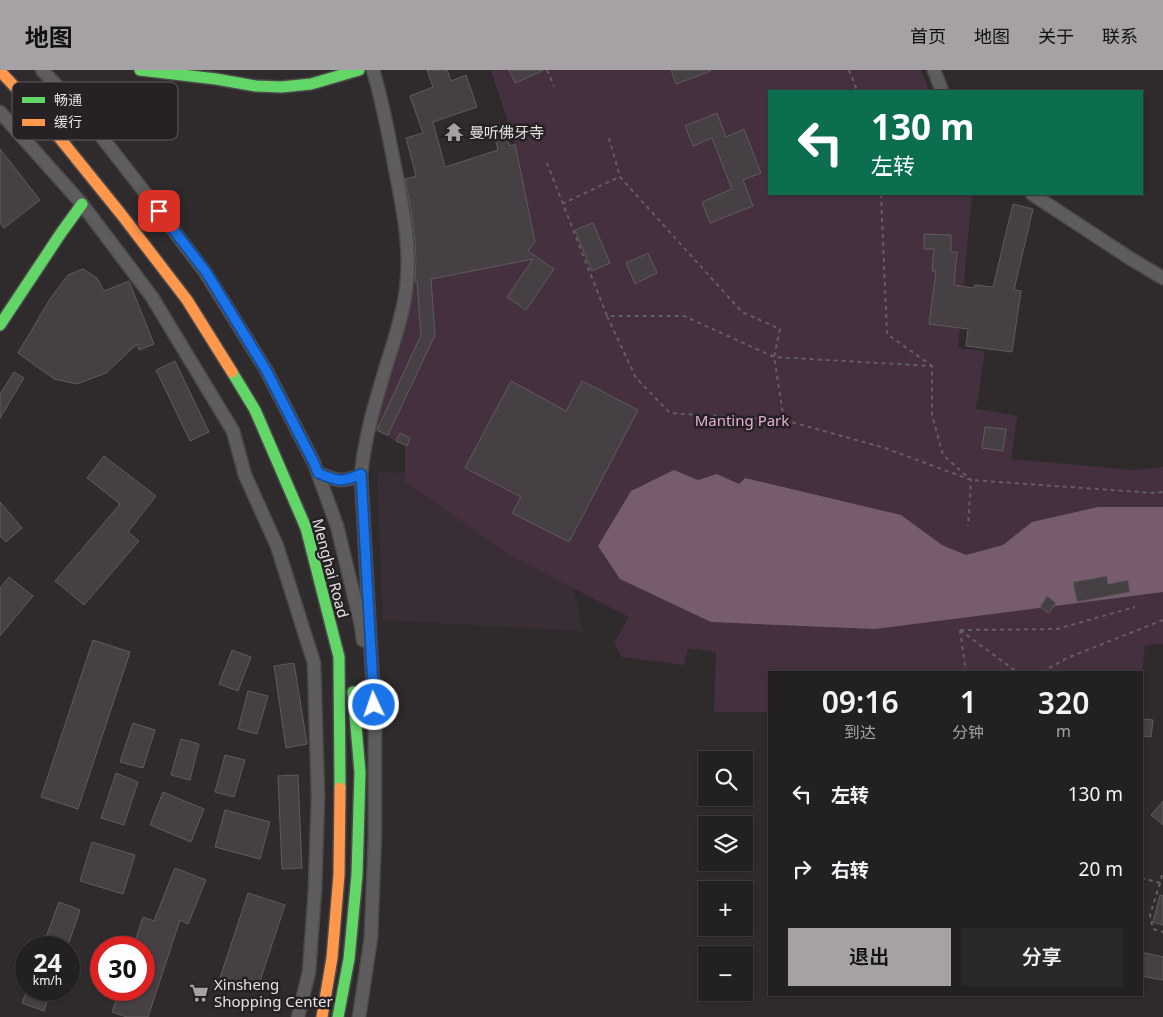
<!DOCTYPE html>
<html lang="zh">
<head>
<meta charset="utf-8">
<style>
  body { margin:0; font-family:"Noto Sans","Noto Sans SC",sans-serif; background:#2b282a; color:#f1f3f6; height:100vh; display:flex; flex-direction:column; font-size:19px; white-space:nowrap }
  * { box-sizing:border-box; margin:0 }
  p { font-size:16px; color:#a3a3a5 }
  .icon { flex:none; width:28px; height:28px; fill:none; stroke:currentColor; stroke-width:2; stroke-linecap:round; stroke-linejoin:round }
  .map { position:relative; flex:1; overflow:hidden }
  .side { position:absolute; left:768px; top:601px; width:375px; height:325px; display:flex; flex-direction:column; background:#232022; border-radius:0px; box-shadow:0 1px 4px #0004,0 0 0 1px #403e40 }
  .side>* { flex:none }
  .banner { position:absolute; left:768px; top:20px; width:375px; height:105px; border-radius:0px; box-shadow:0 1px 4px #0004,0 0 0 1px #403e40; background:#0b6e4f; color:#fff; overflow:hidden }
  .controls { position:absolute; left:698px; top:681px; display:grid; gap:10px }
  .controls a { display:grid; place-items:center; width:55px; height:55px; border-radius:0px; background:#232022; box-shadow:0 1px 4px #0004,0 0 0 1px #403e40; font-size:25px }
  .speed { position:absolute; left:15px; top:866px; display:flex; gap:10px; font-size:25px; font-weight:700; text-align:center }
  .speed>* { display:grid; place-content:center; width:65px; height:65px; border-radius:50%; background:#232022; box-shadow:0 1px 4px #0004,0 0 0 1px #403e40; line-height:1 }
  .speed small { font-size:12px; font-weight:400 }
  .speed .limit { border:8px solid #d22; background:#fff; color:#111 }
  .pin { position:absolute; display:grid; place-items:center; width:42px; height:42px; color:#fff; margin:-21px; border-radius:10px; box-shadow:0 2px 8px #0006 }
  .me { position:absolute; width:55px; margin:-28px; rotate:357deg; stroke-linejoin:round; filter:drop-shadow(0 0 4px #0008) }
  .turn { display:flex; align-items:center; gap:18px; height:105px; padding:0 20px; font-size:22px }
  .turn .icon { width:65px; height:65px; stroke-width:2.5 }
  .turn b { display:block; font-size:35px; line-height:42px }
  .eta { display:flex; justify-content:space-evenly; align-items:center; height:85px; text-align:center }
  .eta b { font-size:30px; font-weight:600; line-height:35px }
  .primary-button { display:flex; gap:10px; margin-top:auto; padding:10px 20px }
  .primary-button a { flex:1; height:58px; border-radius:0px; background:#a5a1a4; color:#111; font-size:20px; font-weight:600; line-height:58px; text-align:center }
  .primary-button a+a { background:#2b282a; color:#f1f3f6 }
  ul { padding:0; list-style:none }
  li { display:flex; align-items:center; gap:15px; height:75px; padding:0 20px }
  li div { flex:1 }
  li b { display:block; font-size:19px }
  li em { font-style:normal }
  header { display:flex; align-items:center; gap:30px; box-sizing:border-box; height:70px; padding:0 25px; background:#a5a1a4; color:#111 }
  header strong { font-size:24px }
  nav { display:flex; gap:28px; margin-inline-start:auto; font-size:18px }
  .map>svg:first-child { display:block }
  .built { fill:#392e36 }
  .green { fill:#45303f }
  .water { fill:#775c6f }
  .building { fill:#463f44; stroke:#5f5b5d }
  .lines { fill:none; stroke-linecap:round; stroke-linejoin:round }
  .street-casing { stroke:#4c4a4b; stroke-width:15 }
  .fast-casing { stroke:#4c4a4b; stroke-width:14 }
  .slow-casing { stroke:#4c4a4b; stroke-width:14 }
  .path { stroke:#615f60; stroke-width:2; stroke-dasharray:4 4; stroke-linecap:butt }
  .street { stroke:#5e5c5d; stroke-width:12 }
  .fast { stroke:#63d668; stroke-width:11 }
  .slow { stroke:#ff974d; stroke-width:11 }
  .route-casing { stroke:#114b97; stroke-width:12 }
  .route { stroke:#1a73e8; stroke-width:9 }
  .labels { text-anchor:middle; dominant-baseline:central; stroke-width:5; stroke-linejoin:round; paint-order:stroke }
  .poi-label { font-size:15px; fill:#e5e1e4; stroke:#262124; text-anchor:start }
  .park-label { font-size:15px; fill:#e3afd4; stroke:#262124 }
  .street-label { font-size:15px; fill:#e5e1e4; stroke:#262124 }
  .key { fill:#262124; stroke:#5f5b5e; stroke-width:1 }
  .key-label { font-size:14px; fill:#e5e1e4 }
</style>
</head>
<body>
<header>
<strong>地图</strong>
<nav><a>首页</a><a>地图</a><a>关于</a><a>联系</a></nav>
</header>
<div class="map">
<svg width="1163" height="947" viewBox="0 0 1163 947">
  <rect width="100%" height="100%" fill="#2f2b2d"/>
  <!-- built -->
  <path class="built" d="M 413,402 L 574,519 L 582,561 L 383,550 L 377,403 Z"/>
  <!-- green -->
  <path class="green" d="M 491,0 L 921,0 L 929,21 L 769,21 L 769,124 L 972,124 L 958,278 L 985,281 L 976,339 L 1017,346 L 1011,389 L 1133,400 L 1163,397 L 1163,574 L 1145,575 L 1141,616 L 1141,602 L 769,602 L 769,642 L 714,642 L 716,582 L 688,578 L 684,595 L 622,587 L 614,573 L 629,547 L 511,486 L 405,411 L 405,375 L 372,360 L 412,213 L 520,191 L 535,172 L 515,74 Z"/>
  <!-- water -->
  <path class="water" d="M 674,400 L 698,410 L 717,404 L 739,414 L 745,408 L 901,445 L 942,475 L 966,485 L 1003,475 L 1032,452 L 1098,437 L 1163,437 L 1163,522 L 875,559 L 711,552 L 620,509 L 598,476 L 631,421 Z"/>
  <!-- building -->
  <path class="building" d="M 427,0 L 447,0 L 451,11 L 466,5 L 477,37 L 433,52 L 445,97 L 498,80 L 493,61 L 504,58 L 510,76 L 515,74 L 535,172 L 528,181 L 554,199 L 526,240 L 507,227 L 533,189 L 431,209 L 435,265 L 388,365 L 377,360 L 421,265 L 417,212 L 415,212 L 416,188 L 415,171 L 411,139 L 405,109 L 416,106 L 406,68 L 423,63 L 410,26 L 433,17 Z
    M 509,0 L 544,0 L 515,13 Z
    M 671,0 L 710,0 L 711,1 L 676,14 Z
    M 717,43 L 726,67 L 744,59 L 761,103 L 743,110 L 753,136 L 710,153 L 702,132 L 732,119 L 712,68 L 693,76 L 685,56 Z
    M 0,79 L 40,130 L 4,158 L 0,153 Z
    M 1013,134 L 1033,139 L 1014,220 L 1021,221 L 1012,282 L 966,276 L 968,259 L 929,254 L 936,201 L 932,201 L 934,179 L 924,179 L 924,164 L 951,165 L 951,182 L 957,182 L 954,215 L 974,218 L 975,215 L 993,217 Z
    M 593,153 L 610,193 L 592,201 L 575,160 Z
    M 648,183 L 657,203 L 635,214 L 626,193 Z
    M 83,199 L 97,208 L 104,221 L 129,211 L 154,274 L 139,280 L 137,274 L 106,303 L 77,314 L 54,309 L 18,283 L 50,229 L 68,205 Z
    M 175,291 L 209,362 L 190,371 L 156,300 Z
    M 14,302 L 24,308 L 0,348 L 0,324 Z
    M 511,311 L 566,341 L 582,311 L 638,340 L 569,472 L 512,443 L 521,427 L 465,398 Z
    M 985,357 L 1006,359 L 1003,381 L 982,378 Z
    M 400,363 L 410,368 L 407,376 L 396,371 Z
    M 104,386 L 156,426 L 128,462 L 139,471 L 84,535 L 55,511 L 120,434 L 87,408 Z
    M 0,432 L 22,458 L 6,472 L 0,466 Z
    M 1107,506 L 1108,514 L 1128,510 L 1130,522 L 1077,532 L 1073,512 Z
    M 9,507 L 33,526 L 0,566 L 0,518 Z
    M 1047,526 L 1056,533 L 1049,543 L 1040,537 Z
    M 93,570 L 130,582 L 78,739 L 41,727 Z
    M 232,580 L 251,587 L 238,621 L 219,614 Z
    M 294,593 L 307,674 L 286,678 L 274,596 Z
    M 248,621 L 268,626 L 257,664 L 238,659 Z
    M 1141,649 L 1153,650 L 1151,667 L 1141,666 Z
    M 133,653 L 155,660 L 143,698 L 120,692 Z
    M 181,669 L 199,674 L 190,710 L 171,705 Z
    M 225,685 L 245,690 L 234,727 L 215,722 Z
    M 116,703 L 138,712 L 124,755 L 101,748 Z
    M 298,705 L 302,798 L 282,799 L 278,706 Z
    M 163,722 L 204,739 L 191,772 L 150,755 Z
    M 1163,731 L 1163,755 L 1151,745 Z
    M 225,740 L 270,752 L 260,789 L 215,777 Z
    M 92,772 L 135,785 L 123,824 L 80,811 Z
    M 175,798 L 206,810 L 188,854 L 180,850 L 148,947 L 127,947 L 112,942 L 119,920 L 144,920 L 144,878 L 133,878 L 143,847 L 154,851 Z
    M 248,823 L 285,835 L 257,920 L 220,908 Z
    M 1160,825 L 1163,826 L 1163,855 L 1153,852 Z
    M 59,832 L 80,840 L 67,878 L 42,878 Z
    M 1141,882 L 1163,887 L 1163,910 L 1141,906 Z
    M 27,920 L 51,920 L 44,941 L 22,933 Z"/>
  <g class="lines">
    <!-- street casing -->
    <g class="street-casing">
      <path id="street" d="M 42,0 L 86,47 L 136,111 L 205,202 L 266,300 L 314,393 L 337,456 L 361,555 L 363,570
        M 934,0 L 942,21
        M 0,42 L 82,134 L 152,227 L 233,361 L 245,405 L 277,476 L 314,593 L 318,727 L 315,819 L 309,902 L 298,947
        M 1032,124 L 1128,187 L 1163,208
        M 318,403 C 337,411 341,413 361,405
        M 359,947 L 371,867 L 375,764 L 375,654 L 361,405 C 365,364 377,326 389,287 C 396,265 403,243 406,220 C 412,178 402,134 394,93 C 388,61 382,30 373,0"/>
    </g>
    <!-- fast casing -->
    <g class="fast-casing">
      <path id="fast" d="M 140,0 L 216,9 L 256,16 L 281,17 L 311,14 L 359,0
        M 0,255 L 61,163 L 82,134
        M 232,302 L 255,340 L 306,458 L 339,587 L 340,718
        M 338,947 L 349,889 L 357,805 L 360,702 L 353,622"/>
    </g>
    <!-- slow casing -->
    <g class="slow-casing">
      <path id="slow" d="M 0,1 L 41,45 L 121,144 L 187,230 L 232,302
        M 322,947 L 332,888 L 339,805 L 340,718"/>
    </g>
    <!-- path -->
    <path class="path" d="M 547,0 L 554,16
      M 849,0 L 857,21
      M 609,68 L 620,107 L 742,242 L 780,259 L 774,287 L 784,350
      M 547,93 L 607,246 L 684,246 L 774,287 L 932,296 L 932,345 L 943,385 L 971,410 L 968,456
      M 881,124 L 887,264 L 932,296
      M 562,134 L 619,107
      M 607,246 L 636,308 L 670,343 L 784,350 L 885,378 L 971,410 L 1154,423 L 1163,422
      M 960,560 L 1057,559 L 1135,537
      M 960,560 L 1017,602
      M 960,560 L 966,602
      M 1042,602 L 1067,588 L 1163,550
      M 1141,808 L 1160,813 L 1163,801
      M 1160,813 L 1150,845 L 1153,859 L 1163,862"/>
    <!-- street -->
    <use href="#street" class="street"/>
    <!-- fast -->
    <use href="#fast" class="fast"/>
    <!-- slow -->
    <use href="#slow" class="slow"/>
  </g>
  <g class="lines">
    <!-- route casing -->
    <g class="route-casing">
      <path id="route" d="M 159,141 L 206,202 L 266,300 L 314,393 L 318,403 C 337,411 341,413 361,404 L 374,635"/>
    </g>
    <!-- route -->
    <use href="#route" class="route"/>
  </g>
  <!-- icons -->
  <defs>
    <g id="temple-bare" transform="scale(1.5)"><path d="M0-6L5-2H3V0L6.5 2.5H4V6H1.5V3h-3V6H-4V2.5H-6.5L-3 0V-2H-5Z" fill="#a5a1a4" stroke="#262124" stroke-width="2.5" paint-order="stroke"/></g>
    <g id="supermarket-bare" transform="scale(1.5)"><path d="M-6-5.5h2.5l.6 2H6L4.5 2H-2.5L-4.4-4H-6ZM-1.5 3.2a1.3 1.3 0 1 0 .1 0ZM3 3.2a1.3 1.3 0 1 0 .1 0Z" fill="#a5a1a4" stroke="#262124" stroke-width="2.5" paint-order="stroke"/></g>
  </defs>
  <g fill-rule="evenodd">
    <use href="#temple-bare" x="454" y="62"/>
    <use href="#supermarket-bare" x="199" y="923"/>
  </g>
  <g class="labels">
    <!-- poi labels -->
    <g class="poi-label">
      <text x="469" y="62">曼听佛牙寺</text>
      <text x="214" y="914">Xinsheng<tspan x="214" dy="17">Shopping Center</tspan></text>
    </g>
    <!-- park labels -->
    <g class="park-label">
      <text x="742" y="350">Manting Park</text>
    </g>
    <!-- street labels -->
    <g class="street-label">
      <text transform="translate(331 498) rotate(75)">Menghai Road</text>
    </g>
  </g>
  <!-- legend -->
  <rect x="12" y="12" width="166" height="58" rx="8" class="key"/>
  <rect x="22" y="27" width="23" height="6" fill="#63d668"/>
  <rect x="22" y="49" width="23" height="7" fill="#ff974d"/>
  <g class="key-label">
    <text x="54" y="35">畅通</text>
    <text x="54" y="57">缓行</text>
  </g>
</svg>
<div class="controls">
<a><svg class="icon" aria-label="search" viewBox="0 0 24 24"><circle cx="10" cy="10" r="6"/><path d="M15 15l6 6"/></svg></a>
<a><svg class="icon" aria-label="layers" viewBox="0 0 24 24"><path d="M12 4l9 5-9 5-9-5zM3 14l9 5 9-5"/></svg></a>
<a>+</a>
<a>−</a>
</div>
<div class="speed"><div>24<small>km/h</small></div><div class="limit">30</div></div>
<div class="pin" style="left:159px;top:141px;background:#d93025"><svg class="icon" aria-label="arrive" viewBox="0 0 24 24"><path d="M6 21V4h12l-3 4 3 4H6"/></svg></div>
<svg class="me" style="left:374px;top:635px" viewBox="-20 -20 40 40"><circle r="17" fill="#1a73e8" stroke="#fff" stroke-width="3"/><path d="M0-11L8 9 0 5-8 9z" fill="#fff"/></svg>
<div class="banner">
<div class="turn"><svg class="icon" aria-label="left" viewBox="0 0 24 24"><path d="M17 20v-9H6M10 6l-5 5 5 5"/></svg><div><b>130 m</b>左转</div></div>
</div>
<section class="side">
<div class="eta">
<div><b>09:16</b><p>到达</p></div>
<div><b>1</b><p>分钟</p></div>
<div><b>320</b><p>m</p></div>
</div>
<ul>
<li><svg class="icon" aria-label="left" viewBox="0 0 24 24"><path d="M17 20v-9H6M10 6l-5 5 5 5"/></svg><div><b>左转</b></div><em>130 m</em></li>
<li><svg class="icon" aria-label="right" viewBox="0 0 24 24"><path d="M7 20v-9h11M14 6l5 5-5 5"/></svg><div><b>右转</b></div><em>20 m</em></li>
</ul>
<div class="primary-button"><a>退出</a><a>分享</a></div>
</section>
</div>
</body>
</html>
